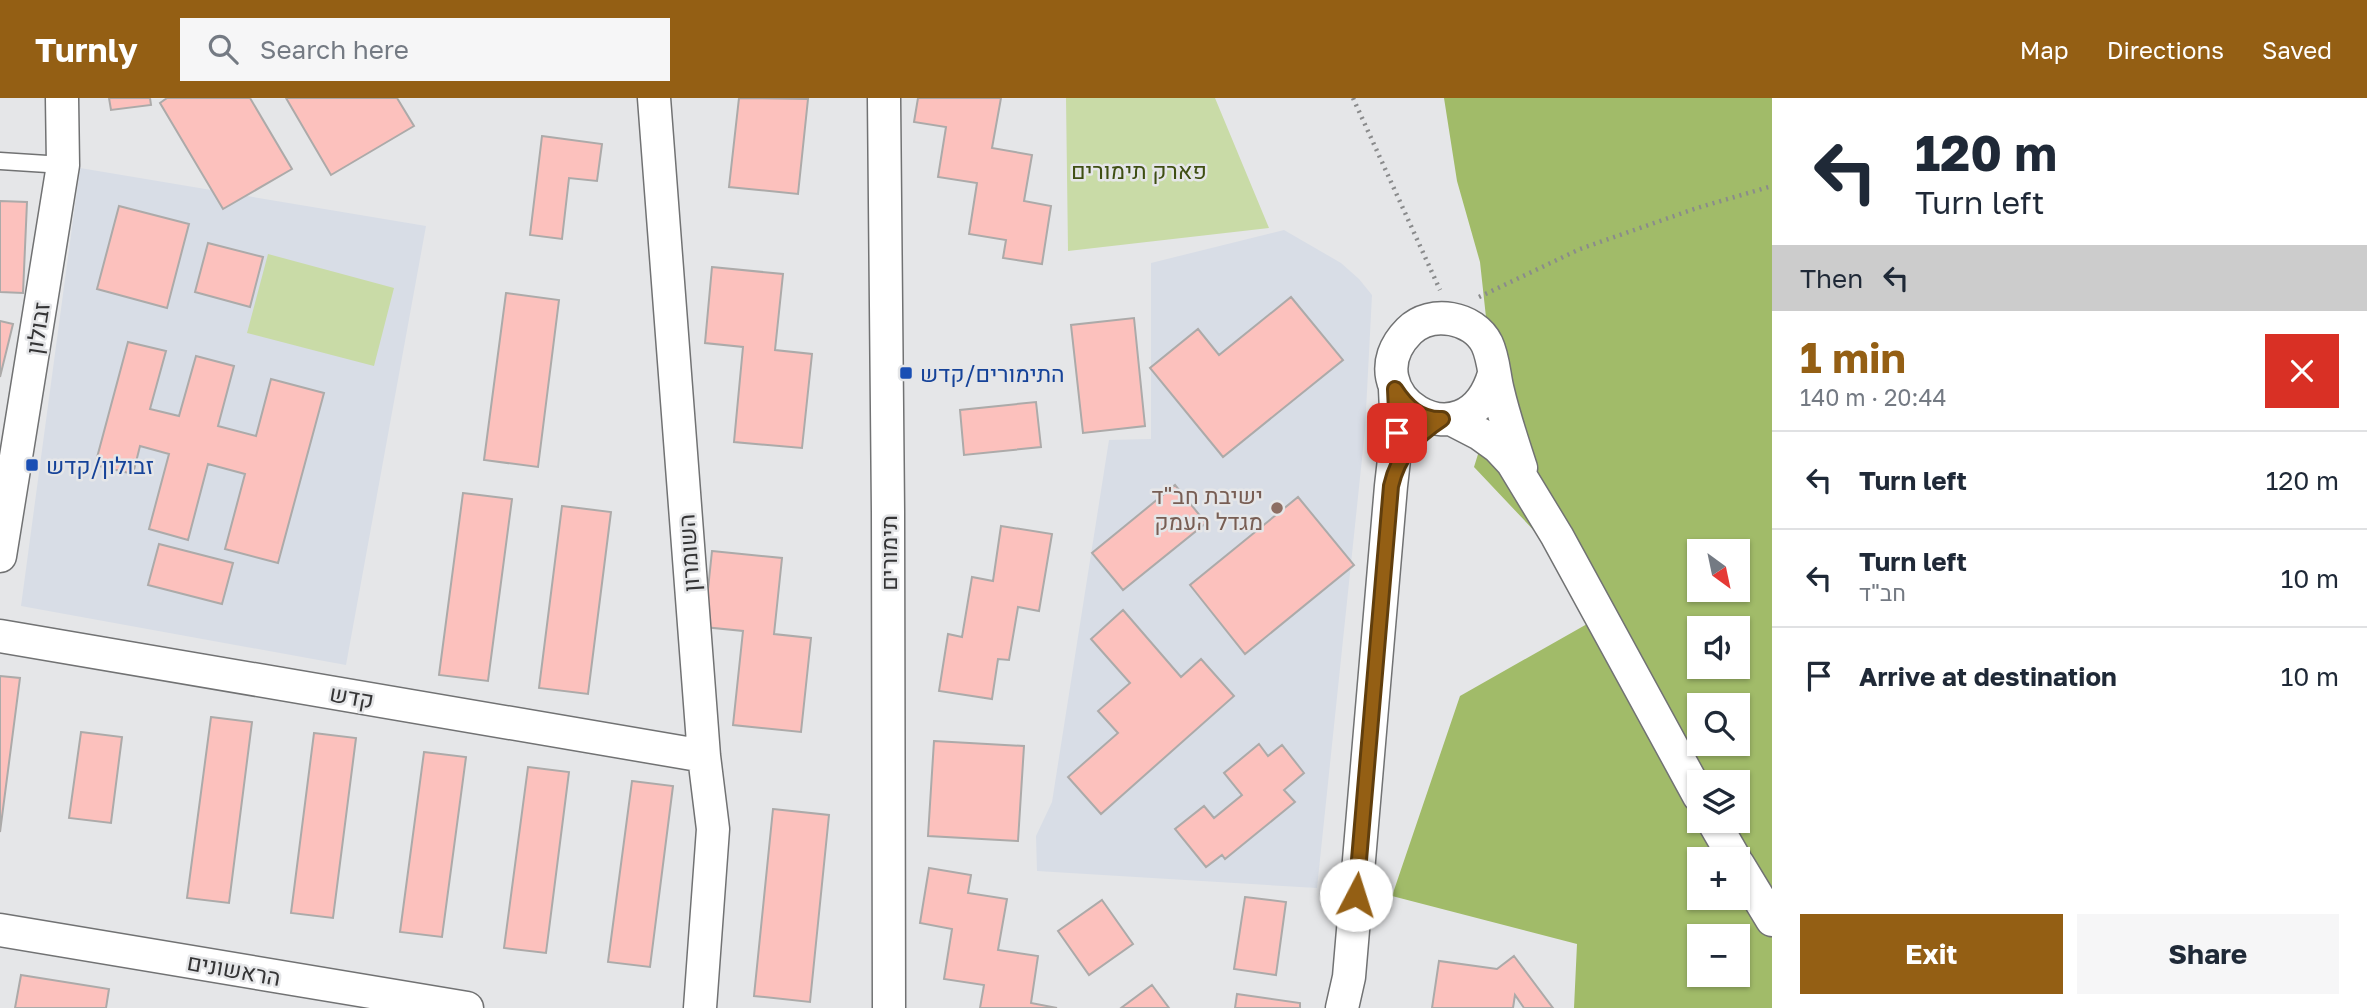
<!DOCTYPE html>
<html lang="en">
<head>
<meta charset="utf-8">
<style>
  body { margin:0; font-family:"Golos Text",Heebo,sans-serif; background:#f6f6f7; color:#1f2937; height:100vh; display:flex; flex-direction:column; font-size:26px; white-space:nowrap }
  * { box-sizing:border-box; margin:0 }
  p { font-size:23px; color:#747a83 }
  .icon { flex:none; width:38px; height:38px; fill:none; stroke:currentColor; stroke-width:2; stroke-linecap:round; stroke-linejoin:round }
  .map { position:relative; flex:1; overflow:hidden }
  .details { display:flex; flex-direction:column; background:#fff; width:595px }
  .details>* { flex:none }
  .top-card { background:#fff; color:#1f2937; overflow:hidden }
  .needle { width:46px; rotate:147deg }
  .buttons { position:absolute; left:1687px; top:441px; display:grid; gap:14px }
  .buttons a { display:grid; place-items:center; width:63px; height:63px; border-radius:0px; background:#fff; box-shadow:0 2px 5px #0004; font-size:35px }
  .pin { position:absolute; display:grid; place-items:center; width:60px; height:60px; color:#fff; margin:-30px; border-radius:14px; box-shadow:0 4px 10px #0006 }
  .me { position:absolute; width:77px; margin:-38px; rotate:5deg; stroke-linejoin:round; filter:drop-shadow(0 0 5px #0008) }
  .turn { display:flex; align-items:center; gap:24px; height:147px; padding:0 28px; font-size:32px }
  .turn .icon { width:91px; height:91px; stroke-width:2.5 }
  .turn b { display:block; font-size:49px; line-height:60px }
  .then { display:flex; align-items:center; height:66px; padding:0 28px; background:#0003; gap:14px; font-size:26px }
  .round { display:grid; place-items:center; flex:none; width:74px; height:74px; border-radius:0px; background:#f6f6f7 }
  .headline { display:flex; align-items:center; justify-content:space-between; height:119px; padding:0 28px }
  h1 { font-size:42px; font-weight:700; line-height:52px; color:#945f14 }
  .primary-button { display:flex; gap:14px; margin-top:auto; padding:14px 28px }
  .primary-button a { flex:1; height:80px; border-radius:0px; background:#945f14; color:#fff; font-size:28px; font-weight:700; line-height:80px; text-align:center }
  .primary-button a+a { background:#f6f6f7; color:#1f2937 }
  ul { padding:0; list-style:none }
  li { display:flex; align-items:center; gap:21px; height:98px; padding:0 28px; border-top:2px solid #e0e1e3 }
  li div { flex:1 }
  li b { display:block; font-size:26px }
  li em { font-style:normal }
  header { display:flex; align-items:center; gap:42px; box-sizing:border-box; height:98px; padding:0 35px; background:#945f14; color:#fff }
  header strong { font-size:33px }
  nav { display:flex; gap:38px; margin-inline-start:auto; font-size:24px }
  .search { width:490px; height:63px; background:#f6f6f7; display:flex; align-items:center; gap:18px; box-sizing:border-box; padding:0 24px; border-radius:0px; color:#747a83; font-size:26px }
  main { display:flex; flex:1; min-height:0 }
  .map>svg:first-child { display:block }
  .built { fill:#d8dde6 }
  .green { fill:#c9dba7 }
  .forest { fill:#a1bb69; fill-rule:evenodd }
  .building { fill:#fcc1bd; stroke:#acaaa9; stroke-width:2 }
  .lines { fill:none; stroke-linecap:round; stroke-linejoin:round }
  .service-casing { stroke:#717273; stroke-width:19 }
  .minor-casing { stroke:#717273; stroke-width:35 }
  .path { stroke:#8a8b8c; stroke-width:4.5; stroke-dasharray:2 5; stroke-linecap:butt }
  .service { stroke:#fff; stroke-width:16 }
  .minor { stroke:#fff; stroke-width:32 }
  .route-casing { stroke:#603e0d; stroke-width:18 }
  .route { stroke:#945f14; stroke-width:12 }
  .transit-dot { fill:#1a4fb4; stroke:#e5e6e8; stroke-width:2.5 }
  .education-dot { fill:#8d6e63; stroke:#e5e6e8; stroke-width:2.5 }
  .labels { text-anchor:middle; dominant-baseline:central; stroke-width:5; stroke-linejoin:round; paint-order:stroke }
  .park-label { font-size:23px; fill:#3f4f13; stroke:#e5e6e8 }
  .street-label { font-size:23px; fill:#343435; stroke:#e5e6e8 }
  .transit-label { font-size:23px; fill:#164399; stroke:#e5e6e8; text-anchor:start }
  .education-label { font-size:23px; fill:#785e54; stroke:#e5e6e8; text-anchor:end }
</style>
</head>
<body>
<header>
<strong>Turnly</strong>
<div class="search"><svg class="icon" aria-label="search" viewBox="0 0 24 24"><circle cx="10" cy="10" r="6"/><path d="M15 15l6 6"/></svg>Search here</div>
<nav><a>Map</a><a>Directions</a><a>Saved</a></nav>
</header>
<main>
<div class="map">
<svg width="1772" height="910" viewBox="0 0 1772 910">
  <rect width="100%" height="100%" fill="#e5e6e8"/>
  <!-- built -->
  <path class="built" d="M 80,70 L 426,128 L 346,567 L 21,508 Z
    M 1284,132 L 1341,165 L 1359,181 L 1372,197 L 1365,332 L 1317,790 L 1037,773 L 1036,738 L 1052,704 L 1109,342 L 1151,341 L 1151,165 Z"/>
  <!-- green -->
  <path class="green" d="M 1066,0 L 1215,0 L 1269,130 L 1068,153 Z
    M 268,156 L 394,190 L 374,268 L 247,235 Z"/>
  <!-- forest -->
  <path class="forest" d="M 1444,0 L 1772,0 L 1772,910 L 1574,910 L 1577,846 L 1392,798 L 1460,598 L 1610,513 L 1474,369 L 1495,302 L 1480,164 L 1457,83 ZM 1699,453 L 1738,453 L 1738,492 L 1699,492 ZM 1699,530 L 1738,530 L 1738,569 L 1699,569 ZM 1699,607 L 1738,607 L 1738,646 L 1699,646 ZM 1699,684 L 1738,684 L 1738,723 L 1699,723 ZM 1699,761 L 1738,761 L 1738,800 L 1699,800 ZM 1699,838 L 1738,838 L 1738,877 L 1699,877 Z"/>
  <!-- building -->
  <path class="building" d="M 109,0 L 150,0 L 151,7 L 111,12 Z
    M 167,0 L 250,0 L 292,71 L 223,111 L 160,5 Z
    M 286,0 L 397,0 L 414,28 L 331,77 Z
    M 739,0 L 808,1 L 798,96 L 729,89 Z
    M 918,0 L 1001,0 L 992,50 L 1032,57 L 1024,103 L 1051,108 L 1042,166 L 1003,160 L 1006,142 L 969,136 L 977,85 L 938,79 L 946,29 L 914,24 Z
    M 542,38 L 602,46 L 597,83 L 569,80 L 562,141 L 530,137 Z
    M 0,103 L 27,104 L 23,195 L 0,194 Z
    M 119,108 L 189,126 L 167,210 L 97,191 Z
    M 208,145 L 263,159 L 250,209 L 195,194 Z
    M 712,169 L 783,176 L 775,252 L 812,256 L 802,350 L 734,344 L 743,249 L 705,245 Z
    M 506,195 L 559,202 L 538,369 L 484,362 Z
    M 1291,199 L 1343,262 L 1223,359 L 1150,270 L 1198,231 L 1219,257 Z
    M 1134,220 L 1145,328 L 1083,335 L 1071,227 Z
    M 0,223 L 13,226 L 0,279 Z
    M 128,244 L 166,253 L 150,311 L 179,318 L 196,258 L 234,268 L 218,328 L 256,338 L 271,281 L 324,295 L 278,465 L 225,451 L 245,376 L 208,366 L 188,442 L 149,431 L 169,356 L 140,348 L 133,376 L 95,367 Z
    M 1036,304 L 1041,349 L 964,357 L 960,312 Z
    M 1175,387 L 1206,425 L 1123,492 L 1092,455 Z
    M 463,395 L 512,401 L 488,583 L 439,577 Z
    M 1298,399 L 1354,467 L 1245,556 L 1190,487 Z
    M 562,408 L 611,414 L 588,596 L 539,590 Z
    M 1001,428 L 1052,436 L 1039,513 L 1018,509 L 1009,562 L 998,561 L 992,601 L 939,593 L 948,536 L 962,539 L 972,479 L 993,483 Z
    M 159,446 L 233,465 L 222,506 L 148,487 Z
    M 712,453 L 782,460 L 774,536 L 811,540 L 801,634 L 733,627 L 743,533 L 704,529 Z
    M 1123,512 L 1181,579 L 1201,561 L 1234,598 L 1101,716 L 1068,679 L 1118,635 L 1098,613 L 1130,585 L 1091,541 Z
    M 0,578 L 20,580 L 0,734 Z
    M 211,619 L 252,624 L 229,805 L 187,800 Z
    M 81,634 L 122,639 L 111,725 L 69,720 Z
    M 314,635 L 356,640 L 333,820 L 291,815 Z
    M 934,643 L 1024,648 L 1018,743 L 928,738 Z
    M 1259,646 L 1268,658 L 1282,647 L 1304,675 L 1284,692 L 1295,704 L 1225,761 L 1222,757 L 1206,769 L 1175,731 L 1204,708 L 1214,720 L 1242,697 L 1224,675 Z
    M 424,654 L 466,659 L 442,839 L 400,834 Z
    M 528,669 L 569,674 L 546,855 L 504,850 Z
    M 632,683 L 673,688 L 650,869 L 608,864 Z
    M 773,711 L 829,717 L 810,904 L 754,898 Z
    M 929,770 L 971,777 L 968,795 L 1007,801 L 998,852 L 1038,858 L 1031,905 L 1057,910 L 980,910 L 984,887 L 944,881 L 952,831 L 920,825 Z
    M 1245,799 L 1286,804 L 1276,877 L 1234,871 Z
    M 1102,802 L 1133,846 L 1089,877 L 1058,833 Z
    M 1514,858 L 1553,910 L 1524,910 L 1515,897 L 1513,910 L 1432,910 L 1439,863 L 1497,871 Z
    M 21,877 L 109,891 L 106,910 L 15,910 Z
    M 1152,887 L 1169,910 L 1121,910 Z
    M 1237,896 L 1300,905 L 1300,910 L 1235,910 Z"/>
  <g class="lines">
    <!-- service casing -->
    <g class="service-casing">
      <path id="service" d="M 0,63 L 63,67"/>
    </g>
    <!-- minor casing -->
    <g class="minor-casing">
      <path id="minor" d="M 654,0 L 704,658 L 713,731 L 700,910
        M 884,0 L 888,414 L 889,910
        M 1494,276 C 1466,372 1347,295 1409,233 C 1431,211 1474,219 1487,246 C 1494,261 1494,278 1498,293 C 1504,319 1513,345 1521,370
        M 1451,321 L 1480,336 L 1498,349 L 1512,364 L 1557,438 L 1699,698
        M 0,458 L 63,67 L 62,0
        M 0,538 L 704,658
        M 1713,723 L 1735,761
        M 1738,766 L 1772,822
        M 0,832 L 467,910
        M 1342,910 L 1349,879 L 1391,388 L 1397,335 L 1395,291"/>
    </g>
    <!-- path -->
    <path class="path" d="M 1353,0 L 1440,192
      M 1479,199 L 1580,151 L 1697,110 L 1772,88"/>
    <!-- service -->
    <use href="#service" class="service"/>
    <!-- minor -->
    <use href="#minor" class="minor"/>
  </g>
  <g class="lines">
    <!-- route casing -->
    <g class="route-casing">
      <path id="route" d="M 1356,797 L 1391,388 C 1398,357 1416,338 1442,321 C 1420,322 1406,308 1395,291 L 1397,335"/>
    </g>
    <!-- route -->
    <use href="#route" class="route"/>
  </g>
  <!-- markers -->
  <g class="transit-dot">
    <rect x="899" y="268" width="14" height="14" rx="3.5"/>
    <rect x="25" y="360" width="14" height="14" rx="3.5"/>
  </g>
  <circle class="education-dot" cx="1277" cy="410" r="7"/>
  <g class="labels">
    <!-- park labels -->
    <g class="park-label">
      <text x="1139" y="72">פארק תימורים</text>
    </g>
    <!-- street labels -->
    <g class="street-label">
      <text transform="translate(37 230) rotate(-81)">זבולון</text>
      <text transform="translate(688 455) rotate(-94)">השומרון</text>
      <text transform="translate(888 455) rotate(-90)">תימורים</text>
      <text transform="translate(352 598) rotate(10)">קדש</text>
      <text transform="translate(234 871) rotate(10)">הראשונים</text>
    </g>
    <!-- transit labels -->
    <g class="transit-label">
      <text x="920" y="275">התימורים/קדש</text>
      <text x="46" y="367">זבולון/קדש</text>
    </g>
    <!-- education labels -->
    <g class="education-label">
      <text x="1263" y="397">ישיבת חב"ד<tspan x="1263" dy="26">מגדל העמק</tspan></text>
    </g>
  </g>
</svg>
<div class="buttons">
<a><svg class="needle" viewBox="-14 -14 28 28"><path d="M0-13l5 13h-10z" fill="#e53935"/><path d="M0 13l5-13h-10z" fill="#747a83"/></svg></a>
<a><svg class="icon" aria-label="sound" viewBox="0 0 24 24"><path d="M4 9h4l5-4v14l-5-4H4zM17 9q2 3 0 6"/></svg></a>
<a><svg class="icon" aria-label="search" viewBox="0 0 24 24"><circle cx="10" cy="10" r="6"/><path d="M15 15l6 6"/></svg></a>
<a><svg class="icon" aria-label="layers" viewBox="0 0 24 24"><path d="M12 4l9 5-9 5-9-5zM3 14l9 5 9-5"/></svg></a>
<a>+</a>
<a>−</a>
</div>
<div class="pin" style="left:1397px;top:335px;background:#d93025"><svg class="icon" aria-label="arrive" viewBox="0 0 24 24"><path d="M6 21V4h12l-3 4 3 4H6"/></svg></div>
<svg class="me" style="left:1356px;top:797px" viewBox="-20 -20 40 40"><circle r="19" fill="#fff"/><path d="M0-13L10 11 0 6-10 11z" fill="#945f14"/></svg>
</div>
<section class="details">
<div class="top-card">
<div class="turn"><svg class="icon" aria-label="left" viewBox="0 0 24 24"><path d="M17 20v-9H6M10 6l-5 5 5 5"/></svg><div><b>120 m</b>Turn left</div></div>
<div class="then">Then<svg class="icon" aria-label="left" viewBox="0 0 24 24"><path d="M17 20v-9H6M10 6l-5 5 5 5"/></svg></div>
</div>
<div class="headline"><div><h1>1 min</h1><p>140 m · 20:44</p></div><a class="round" style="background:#d93025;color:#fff"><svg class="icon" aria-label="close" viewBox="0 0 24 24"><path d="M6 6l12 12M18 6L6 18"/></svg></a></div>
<ul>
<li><svg class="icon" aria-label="left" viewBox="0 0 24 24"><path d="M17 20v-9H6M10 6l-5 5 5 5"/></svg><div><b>Turn left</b></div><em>120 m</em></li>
<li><svg class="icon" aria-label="left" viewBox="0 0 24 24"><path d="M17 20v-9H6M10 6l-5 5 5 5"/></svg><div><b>Turn left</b><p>חב&quot;ד</p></div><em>10 m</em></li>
<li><svg class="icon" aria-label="arrive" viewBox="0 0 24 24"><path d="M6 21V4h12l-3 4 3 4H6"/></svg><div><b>Arrive at destination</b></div><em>10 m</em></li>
</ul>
<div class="primary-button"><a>Exit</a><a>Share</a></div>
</section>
</main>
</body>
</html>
